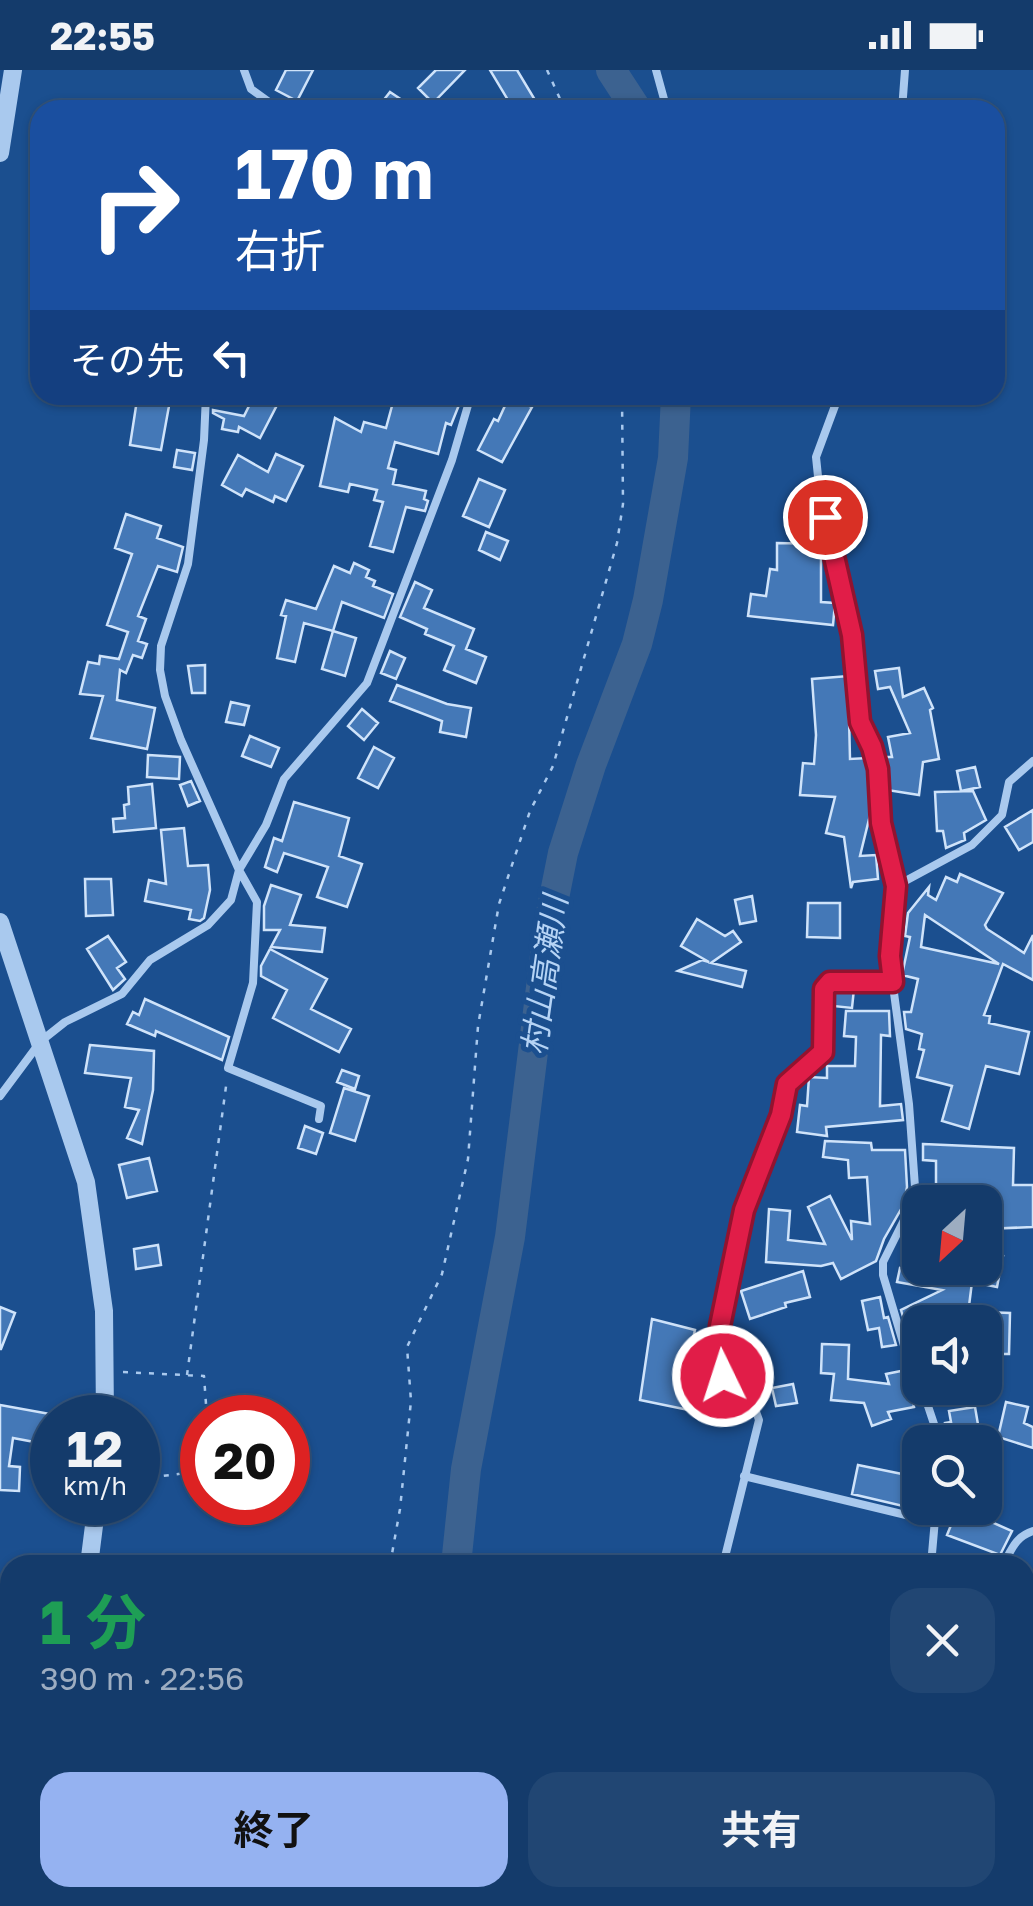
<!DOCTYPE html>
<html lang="ja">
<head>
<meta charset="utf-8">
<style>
  body { margin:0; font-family:"Golos Text","Noto Sans JP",sans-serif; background:#214673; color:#f1f3f6; height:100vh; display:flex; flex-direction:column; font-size:38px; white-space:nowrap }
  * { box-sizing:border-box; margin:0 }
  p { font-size:32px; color:#9dadc1 }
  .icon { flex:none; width:55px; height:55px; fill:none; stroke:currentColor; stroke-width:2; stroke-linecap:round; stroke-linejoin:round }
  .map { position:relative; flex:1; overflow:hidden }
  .sheet { position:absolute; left:0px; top:1485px; width:1035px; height:352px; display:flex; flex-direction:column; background:#143b6b; border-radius:30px 30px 0 0; box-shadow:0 2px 8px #0004,0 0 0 2px #33557e }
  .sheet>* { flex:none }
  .top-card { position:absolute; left:30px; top:30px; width:975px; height:305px; border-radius:30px; box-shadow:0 2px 8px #0004,0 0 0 2px #33557e; background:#1a4fa0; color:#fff; overflow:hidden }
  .needle { width:65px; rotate:206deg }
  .fabs { position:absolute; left:902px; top:1115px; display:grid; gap:20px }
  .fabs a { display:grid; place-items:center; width:100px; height:100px; border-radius:20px; background:#143b6b; box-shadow:0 2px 8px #0004,0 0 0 2px #33557e; font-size:50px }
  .speed { position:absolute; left:30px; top:1325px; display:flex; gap:20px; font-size:50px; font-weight:700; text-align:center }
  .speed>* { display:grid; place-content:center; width:130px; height:130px; border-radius:50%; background:#143b6b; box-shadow:0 2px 8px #0004,0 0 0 2px #33557e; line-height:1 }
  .speed small { font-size:25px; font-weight:400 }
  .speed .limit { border:15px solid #d22; background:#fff; color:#111 }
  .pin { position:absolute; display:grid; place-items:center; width:85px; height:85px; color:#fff; margin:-42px; border:5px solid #fff; border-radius:50%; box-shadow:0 2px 10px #0007 }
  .me { position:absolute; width:110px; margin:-55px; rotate:356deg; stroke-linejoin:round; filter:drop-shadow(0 0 8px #0008) }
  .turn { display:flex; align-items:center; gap:35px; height:210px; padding:0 40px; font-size:45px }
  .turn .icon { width:130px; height:130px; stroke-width:2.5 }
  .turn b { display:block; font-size:70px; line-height:85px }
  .then { display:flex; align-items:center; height:95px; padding:0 40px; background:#0003; gap:20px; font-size:38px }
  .round { display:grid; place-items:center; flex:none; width:105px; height:105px; border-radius:30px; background:#214673 }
  .headline { display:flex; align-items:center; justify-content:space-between; height:170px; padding:0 40px }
  h1 { font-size:60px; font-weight:700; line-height:75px; color:#1e9e55 }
  .primary-button { display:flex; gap:20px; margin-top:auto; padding:20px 40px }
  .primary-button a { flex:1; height:115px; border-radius:30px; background:#95b2f1; color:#111; font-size:40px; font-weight:700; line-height:115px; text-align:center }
  .primary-button a+a { background:#214673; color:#f1f3f6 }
  .status { display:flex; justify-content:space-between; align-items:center; height:70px; padding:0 50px; background:#143b6b; direction:ltr }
  .status svg { height:28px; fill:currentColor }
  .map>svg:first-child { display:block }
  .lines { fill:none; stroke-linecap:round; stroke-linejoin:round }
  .river { stroke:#3c6290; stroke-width:30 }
  .building { fill:#4478b7; stroke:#cfe3fa; stroke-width:2.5; fill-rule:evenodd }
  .path { stroke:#a9c9ee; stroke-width:2.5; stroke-dasharray:5 8; stroke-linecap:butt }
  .service { stroke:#a9c9ee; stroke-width:8 }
  .minor { stroke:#a9c9ee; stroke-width:10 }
  .tertiary { stroke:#a9c9ee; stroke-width:18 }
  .route-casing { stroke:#92132f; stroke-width:25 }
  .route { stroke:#e11d48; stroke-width:18 }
  .labels { text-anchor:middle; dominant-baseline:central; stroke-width:10; stroke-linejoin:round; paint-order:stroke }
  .water-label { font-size:32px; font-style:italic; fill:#b5d3f5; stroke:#1b4f8f }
</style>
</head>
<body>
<div class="status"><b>22:55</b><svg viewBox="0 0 49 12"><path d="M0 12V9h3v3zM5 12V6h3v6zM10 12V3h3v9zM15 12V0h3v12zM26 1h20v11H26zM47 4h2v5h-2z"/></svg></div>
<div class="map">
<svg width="1033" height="1836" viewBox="0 0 1033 1836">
  <rect width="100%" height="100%" fill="#1b4f8f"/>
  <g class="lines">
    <!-- river -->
    <path class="river" d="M 611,0 L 637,40
      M 456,1495 L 466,1399 L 510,1167 L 549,853 L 563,783 L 591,695 L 637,574 L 648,530 L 673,388 L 676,325
      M 422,1836 L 422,1828"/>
  </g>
  <!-- building -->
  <path class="building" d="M 286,0 L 313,0 L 297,31 L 276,20 Z
    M 436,0 L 465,0 L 433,33 L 418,18 Z
    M 490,0 L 517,0 L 541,40 L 514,40 Z
    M 390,22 L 402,30 L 394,40 L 376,40 Z
    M 395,325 L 433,325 L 459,335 L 451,355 L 446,353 L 438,384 L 395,372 L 388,398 L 396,400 L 393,414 L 426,421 L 424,429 L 428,431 L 425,441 L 406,437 L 393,482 L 370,476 L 383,432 L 374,430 L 377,420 L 350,414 L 348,422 L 320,416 L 335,348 L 361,362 L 364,352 L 386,358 Z
    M 254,326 L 276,337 L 260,368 L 239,357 L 238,362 L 222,359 L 224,349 L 213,343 L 213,340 L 244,346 Z
    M 509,327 L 532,337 L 502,392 L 478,380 L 494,349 L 498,351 Z
    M 137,330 L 169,336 L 161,380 L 130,375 Z
    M 177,380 L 195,383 L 192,400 L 174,397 Z
    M 276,384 L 303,396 L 286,431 L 275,426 L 273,432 L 246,419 L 242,426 L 222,415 L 238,385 L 268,402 Z
    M 479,409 L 505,420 L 489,457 L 463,446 Z
    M 126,444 L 161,456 L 157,468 L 183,477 L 177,502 L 158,496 L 138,546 L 146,549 L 138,571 L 147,574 L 142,588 L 133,585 L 126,603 L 120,600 L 117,630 L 155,638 L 147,679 L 91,668 L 103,626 L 80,624 L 88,592 L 99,594 L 100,586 L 119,589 L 128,562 L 107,555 L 132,484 L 115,478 Z
    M 486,462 L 508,471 L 500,490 L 479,480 Z
    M 777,473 L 821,474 L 821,532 L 835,533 L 833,555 L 748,546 L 751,524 L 766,526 L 770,499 L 777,500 Z
    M 354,493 L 369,500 L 366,507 L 375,511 L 373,516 L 393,524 L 384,548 L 342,532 L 333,561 L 304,553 L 295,592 L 277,588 L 286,546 L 281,545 L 286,530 L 316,539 L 334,496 L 350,503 Z
    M 415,512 L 432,520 L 424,538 L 474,559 L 466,579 L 486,587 L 476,613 L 444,600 L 454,576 L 425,564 L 427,559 L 400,547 Z
    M 333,561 L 356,568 L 345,606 L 322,599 Z
    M 390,581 L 405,588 L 396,609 L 381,603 Z
    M 205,595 L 205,623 L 192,623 L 188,596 Z
    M 899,598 L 903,627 L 924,618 L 933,638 L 930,640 L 939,689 L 923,692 L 919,725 L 887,720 L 883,687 L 892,687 L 888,667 L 910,663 L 890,617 L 878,619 L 875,601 Z
    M 848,606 L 850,689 L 868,688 L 871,700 L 871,741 L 860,786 L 876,785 L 878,809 L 853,812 L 851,818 L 844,767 L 826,763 L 835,727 L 800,725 L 803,693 L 814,694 L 816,665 L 812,609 Z
    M 397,615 L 447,634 L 471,638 L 466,667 L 440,662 L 442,651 L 390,631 Z
    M 231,632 L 249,636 L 244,655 L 226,652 Z
    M 362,639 L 378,653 L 364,670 L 348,656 Z
    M 250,666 L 279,678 L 271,697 L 242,686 Z
    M 374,677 L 394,688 L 378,718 L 358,708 Z
    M 148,685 L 180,687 L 179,709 L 147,707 Z
    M 975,697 L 980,717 L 961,721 L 957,701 Z
    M 191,711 L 200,731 L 188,736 L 180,715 Z
    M 152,714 L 156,758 L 114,762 L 113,749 L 125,748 L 124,735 L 129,734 L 128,717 Z
    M 973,721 L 986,750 L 964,763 L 965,770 L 946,778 L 943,761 L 937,761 L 935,722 Z
    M 294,732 L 349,748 L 339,786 L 362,794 L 347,837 L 317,827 L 328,797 L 284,783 L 277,802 L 265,797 L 274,768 L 282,771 Z
    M 1033,740 L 1033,772 L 1019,780 L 1005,757 Z
    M 184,758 L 188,796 L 208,795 L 210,820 L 204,848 L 200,851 L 189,849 L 191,840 L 145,831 L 149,810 L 166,814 L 161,760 Z
    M 960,804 L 1003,823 L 985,855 L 987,859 L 1024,883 L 1033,865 L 1033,910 L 1003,894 L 984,945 L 990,946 L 989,953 L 1029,962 L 1019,1004 L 986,996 L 969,1059 L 942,1051 L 952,1016 L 917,1007 L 924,980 L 919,979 L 922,964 L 906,959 L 904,942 L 911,942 L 918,909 L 902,905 L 910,867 L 905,866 L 908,843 L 929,817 L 928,825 L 936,830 L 946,807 L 957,812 ZM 925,845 L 999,894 L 921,877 Z
    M 85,809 L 111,809 L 113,845 L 86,846 Z
    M 271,815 L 301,825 L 290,855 L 325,858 L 322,882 L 271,877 L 280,860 L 264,860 L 264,836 Z
    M 752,826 L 756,851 L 740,854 L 735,830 Z
    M 808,833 L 840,833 L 840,868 L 807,867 Z
    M 697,849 L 725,866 L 733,861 L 741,872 L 711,893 L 746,901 L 742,917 L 678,901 L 702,890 L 709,892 L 681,876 Z
    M 108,866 L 126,892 L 117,898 L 125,909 L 113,920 L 87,879 Z
    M 270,879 L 327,909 L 311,939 L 351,959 L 339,982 L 273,948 L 287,920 L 261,906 L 261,896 Z
    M 834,919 L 854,919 L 852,938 L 833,936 Z
    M 145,929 L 229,967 L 222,990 L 156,961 L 155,966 L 127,954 L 133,942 L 139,945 Z
    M 846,941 L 889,941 L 890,966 L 881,965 L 880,1036 L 901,1034 L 903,1050 L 826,1057 L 827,1066 L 797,1062 L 800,1035 L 807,1036 L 809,1007 L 827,1008 L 827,996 L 855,996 L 856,967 L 844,966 Z
    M 90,975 L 154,981 L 153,1020 L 142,1074 L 127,1068 L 139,1040 L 125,1037 L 131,1008 L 85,1003 Z
    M 342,1000 L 359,1006 L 355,1019 L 337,1012 Z
    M 344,1018 L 369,1026 L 355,1071 L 330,1063 Z
    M 305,1056 L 323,1063 L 316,1084 L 298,1078 Z
    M 825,1071 L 871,1073 L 872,1080 L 905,1080 L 907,1117 L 904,1134 L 884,1169 L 876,1191 L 841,1209 L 833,1193 L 821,1196 L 766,1192 L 769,1139 L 790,1141 L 788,1170 L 825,1174 L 808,1137 L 830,1126 L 852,1170 L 851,1151 L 870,1154 L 867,1107 L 849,1108 L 848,1090 L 823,1087 Z
    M 923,1074 L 1014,1078 L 1013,1115 L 1033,1115 L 1033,1157 L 985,1159 L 982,1118 L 936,1119 L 936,1091 L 923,1090 Z
    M 149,1088 L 157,1121 L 127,1128 L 119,1095 Z
    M 935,1115 L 936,1131 L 920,1132 L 920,1170 L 905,1165 L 918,1139 L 922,1116 Z
    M 158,1175 L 161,1195 L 136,1199 L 134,1179 Z
    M 985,1182 L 1003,1186 L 997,1217 L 972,1212 L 967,1252 L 920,1252 L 920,1272 L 911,1273 L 901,1240 L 942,1220 L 897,1212 L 900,1198 L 914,1201 L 915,1198 L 949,1198 L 972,1205 L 974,1198 L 985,1198 Z
    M 803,1201 L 810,1227 L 785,1233 L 786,1237 L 750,1249 L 741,1221 Z
    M 880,1227 L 884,1248 L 888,1247 L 896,1275 L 882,1277 L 879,1258 L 868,1260 L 862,1231 Z
    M 0,1237 L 15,1243 L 1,1279 L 0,1279 Z
    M 985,1242 L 1010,1243 L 1009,1284 L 988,1284 L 988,1280 L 985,1279 Z
    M 652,1249 L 695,1260 L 683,1309 L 714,1315 L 708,1344 L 640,1330 Z
    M 822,1274 L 849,1275 L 848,1309 L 889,1314 L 886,1304 L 906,1300 L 914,1337 L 888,1342 L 891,1349 L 872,1356 L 864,1333 L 831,1330 L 834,1304 L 821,1303 Z
    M 793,1314 L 797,1333 L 776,1336 L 772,1318 Z
    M 1006,1332 L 1028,1337 L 1024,1353 L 1033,1357 L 1033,1378 L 998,1367 Z
    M 0,1335 L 50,1344 L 45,1374 L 13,1368 L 9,1396 L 20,1397 L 19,1421 L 0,1420 Z
    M 975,1337 L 981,1372 L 948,1372 L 945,1353 L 951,1352 L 949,1341 Z
    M 858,1395 L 907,1405 L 904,1417 L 920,1420 L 920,1440 L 852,1424 Z
    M 958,1438 L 967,1438 L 991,1447 L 989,1451 L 1012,1461 L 1000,1485 L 947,1465 Z"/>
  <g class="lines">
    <!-- path -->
    <path class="path" d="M 547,0 L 565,40
      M 123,1302 L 204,1306 L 207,1348
      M 187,1305 L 227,1009
      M 138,1409 L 202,1401
      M 390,1495 L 400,1439 L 411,1331 L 407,1277 L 442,1204 L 468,1089 L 478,956 L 499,834 L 530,741 L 553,696 L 617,473 L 623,434 L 622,325"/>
    <!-- service -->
    <path class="service" d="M 244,0 L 251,19 L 280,40
      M 656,0 L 667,40
      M 902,40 L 905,0
      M 206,325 L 204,370 L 188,494 L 161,576 L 160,600 L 165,626 L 181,670 L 239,800 L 257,832 L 253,913 L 228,998 L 321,1036 L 319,1049
      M 839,325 L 816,387 L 819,416 L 852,565 L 860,653 L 873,677 L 878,699 L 881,753 L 896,816 L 889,886 L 909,1034 L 915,1117 L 911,1136 L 883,1192 L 883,1205 L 905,1279 L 920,1312
      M 896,816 L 972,775 L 1002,745 L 1009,712 L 1033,691
      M 0,1026 L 41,971 L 65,952 L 122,924 L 150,890 L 208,855 L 231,830 L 239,800 L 266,755 L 284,709 L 367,613 L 452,390 L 471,325
      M 922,1318 L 940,1372
      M 744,1406 L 935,1452
      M 723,1495 L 759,1350 L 754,1336 L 726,1336 L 722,1321 L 719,1256 L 744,1141 L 781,1045 L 787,1015 L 823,982 L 824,919 L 830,911 L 893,912
      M 931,1495 L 936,1438
      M 1003,1495 C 1012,1479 1015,1467 1033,1461
      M 620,1836 L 623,1828
      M 737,1836 L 743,1828"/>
    <!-- minor -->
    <path class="minor" d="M 310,1828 L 342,1836"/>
    <!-- tertiary -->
    <path class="tertiary" d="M 0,83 L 13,0
      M 0,852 L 86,1112 L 104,1241 L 105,1348
      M 89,1495 L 97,1432
      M 45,1836 L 46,1828"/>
  </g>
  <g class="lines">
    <!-- route casing -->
    <g class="route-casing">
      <path id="route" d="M 723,1306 L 720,1256 L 744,1140 L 781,1045 L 787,1014 L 823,982 L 824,919 L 830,912 L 893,912 L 890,886 L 896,816 L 881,753 L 878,699 L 872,677 L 860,652 L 852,565 L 825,447"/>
    </g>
    <!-- route -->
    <use href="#route" class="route"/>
  </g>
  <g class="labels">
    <!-- water labels -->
    <g class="water-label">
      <text transform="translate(544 905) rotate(-82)">村山高瀬川</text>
    </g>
  </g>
</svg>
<div class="fabs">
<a><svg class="needle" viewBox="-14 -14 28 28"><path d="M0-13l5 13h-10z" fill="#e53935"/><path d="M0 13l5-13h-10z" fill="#9dadc1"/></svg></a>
<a><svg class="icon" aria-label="sound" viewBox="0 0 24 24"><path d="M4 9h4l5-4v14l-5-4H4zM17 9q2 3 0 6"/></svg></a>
<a><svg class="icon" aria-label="search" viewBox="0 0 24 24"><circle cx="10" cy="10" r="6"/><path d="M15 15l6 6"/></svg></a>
</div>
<div class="speed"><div>12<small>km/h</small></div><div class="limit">20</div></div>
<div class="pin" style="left:825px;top:447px;background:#d93025"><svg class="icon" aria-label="arrive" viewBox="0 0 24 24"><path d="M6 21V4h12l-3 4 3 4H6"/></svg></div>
<svg class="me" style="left:723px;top:1306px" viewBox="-20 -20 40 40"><circle r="17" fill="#e11d48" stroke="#fff" stroke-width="3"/><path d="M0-11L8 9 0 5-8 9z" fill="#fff"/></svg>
<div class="top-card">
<div class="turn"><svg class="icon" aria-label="right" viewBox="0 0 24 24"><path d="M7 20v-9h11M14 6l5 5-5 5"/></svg><div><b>170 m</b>右折</div></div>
<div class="then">その先<svg class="icon" aria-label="left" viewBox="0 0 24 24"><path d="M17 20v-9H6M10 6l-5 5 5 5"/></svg></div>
</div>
<section class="sheet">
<div class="headline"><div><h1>1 分</h1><p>390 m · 22:56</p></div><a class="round"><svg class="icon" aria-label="close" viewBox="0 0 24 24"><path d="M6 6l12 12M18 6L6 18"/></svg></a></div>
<div class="primary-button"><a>終了</a><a>共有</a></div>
</section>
</div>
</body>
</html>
